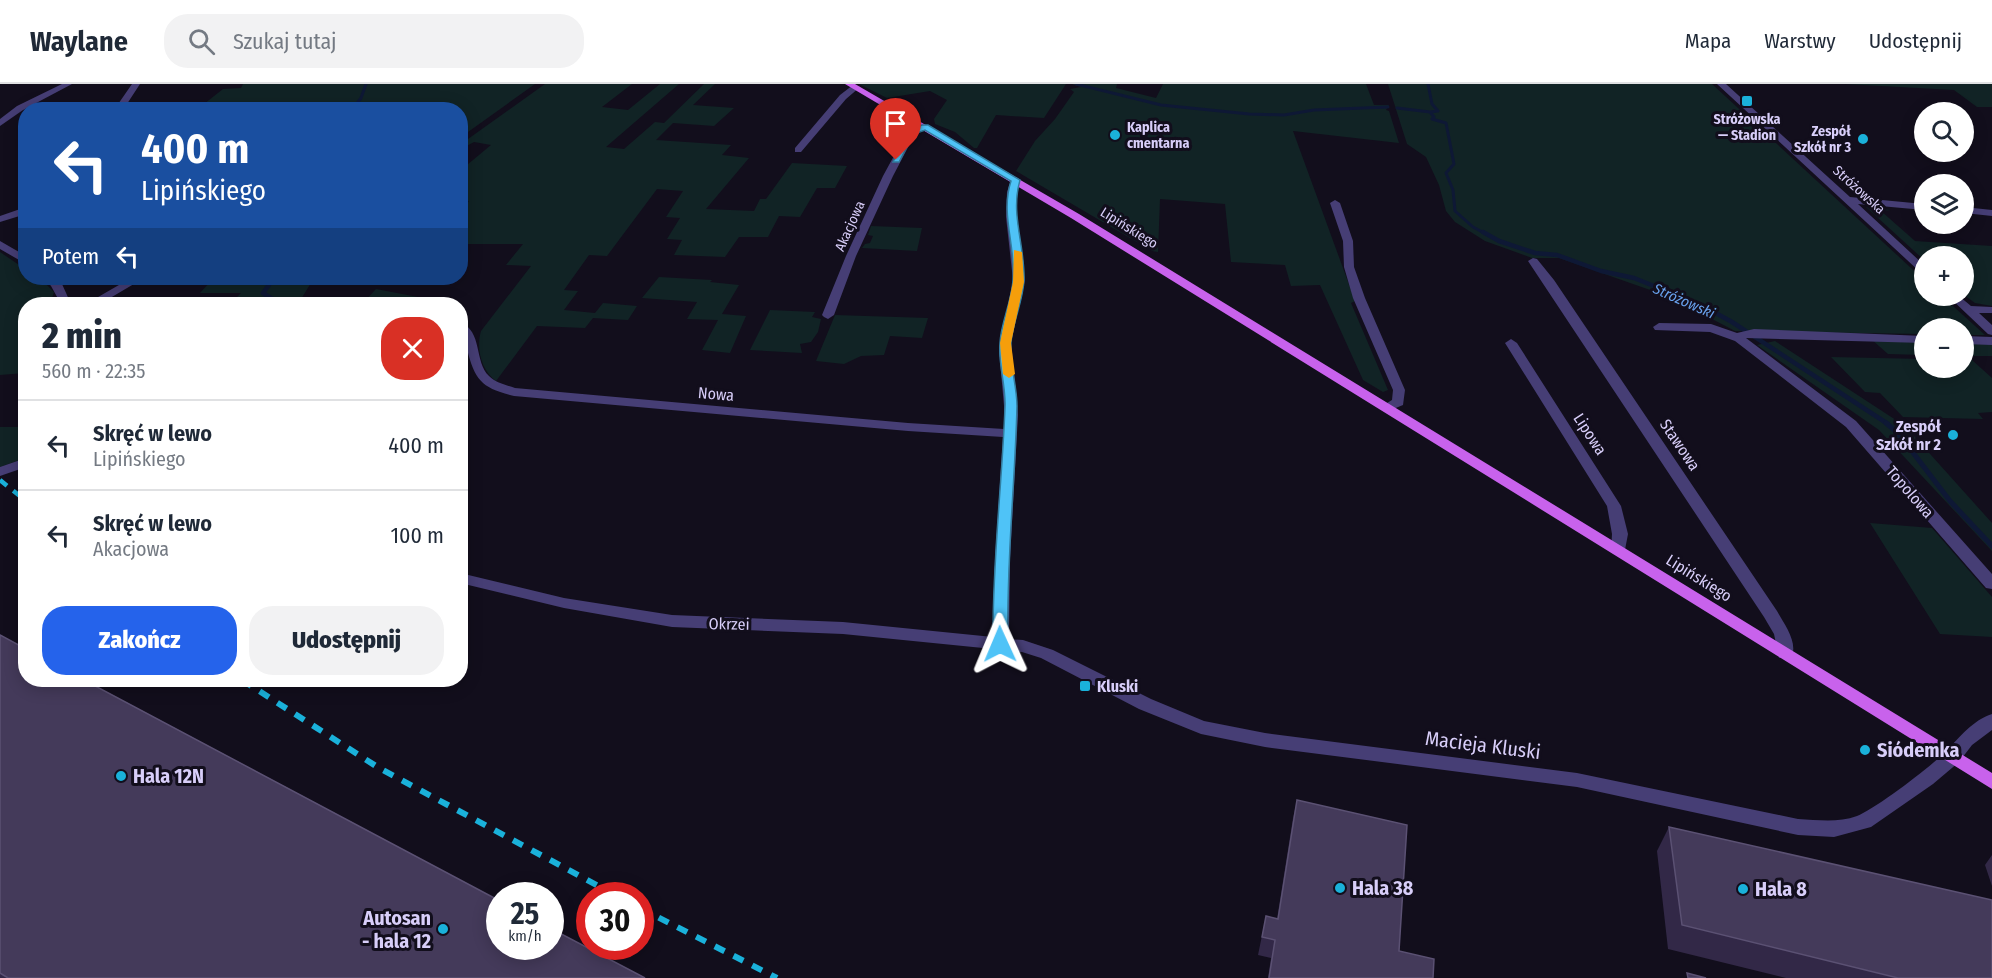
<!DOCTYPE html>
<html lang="pl">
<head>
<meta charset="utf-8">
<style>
  body { margin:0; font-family:"Fira Sans Condensed",sans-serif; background:#f2f2f3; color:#1f2937; height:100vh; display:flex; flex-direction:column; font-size:22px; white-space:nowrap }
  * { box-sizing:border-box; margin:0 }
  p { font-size:20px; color:#747a83 }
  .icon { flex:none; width:33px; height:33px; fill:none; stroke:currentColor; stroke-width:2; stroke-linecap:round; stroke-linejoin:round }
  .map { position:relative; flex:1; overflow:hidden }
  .drawer { position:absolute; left:18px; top:213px; width:450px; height:390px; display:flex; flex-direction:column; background:#fff; border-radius:24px; box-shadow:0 3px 15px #0003 }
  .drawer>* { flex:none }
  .hud { position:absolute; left:18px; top:18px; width:450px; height:183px; border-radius:24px; box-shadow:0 3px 15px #0003; background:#1a4fa0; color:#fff; overflow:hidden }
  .fabs { position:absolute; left:1914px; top:18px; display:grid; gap:12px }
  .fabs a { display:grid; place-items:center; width:60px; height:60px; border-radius:50%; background:#fff; box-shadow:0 3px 15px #0003; font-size:30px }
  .speed { position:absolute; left:486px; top:798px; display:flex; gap:12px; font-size:30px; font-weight:700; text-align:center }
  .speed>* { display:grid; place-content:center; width:78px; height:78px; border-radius:50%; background:#fff; box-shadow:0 3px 15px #0003; line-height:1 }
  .speed small { font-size:15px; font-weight:400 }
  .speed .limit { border:9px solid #d22; background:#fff; color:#111 }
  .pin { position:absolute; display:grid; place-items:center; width:51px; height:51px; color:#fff; margin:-62px -26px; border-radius:50% 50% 50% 0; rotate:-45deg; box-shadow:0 0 6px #0007 }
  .pin .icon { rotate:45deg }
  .me { position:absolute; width:66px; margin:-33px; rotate:359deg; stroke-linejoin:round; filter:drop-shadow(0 0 4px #0008) }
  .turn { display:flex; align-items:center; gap:21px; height:126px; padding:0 24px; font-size:27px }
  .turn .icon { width:78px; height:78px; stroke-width:2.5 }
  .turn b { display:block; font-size:42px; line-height:51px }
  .then { display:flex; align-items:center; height:57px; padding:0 24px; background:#0003; gap:12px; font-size:22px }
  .round { display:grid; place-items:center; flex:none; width:63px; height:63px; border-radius:24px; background:#f2f2f3 }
  .summary { display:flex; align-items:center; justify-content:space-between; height:102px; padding:0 24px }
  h1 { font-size:36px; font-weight:800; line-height:45px }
  .cta { display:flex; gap:12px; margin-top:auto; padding:12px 24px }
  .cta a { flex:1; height:69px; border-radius:24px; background:#2563eb; color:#fff; font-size:24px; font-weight:800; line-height:69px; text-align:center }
  .cta a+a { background:#f2f2f3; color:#1f2937 }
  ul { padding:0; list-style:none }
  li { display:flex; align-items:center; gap:18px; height:90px; padding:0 24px; border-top:2px solid #e0e1e3 }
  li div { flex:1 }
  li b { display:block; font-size:22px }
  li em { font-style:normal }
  header { display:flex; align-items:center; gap:36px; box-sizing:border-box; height:84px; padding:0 30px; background:#fff; border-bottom:2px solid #e0e1e3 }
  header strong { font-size:28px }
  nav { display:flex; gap:33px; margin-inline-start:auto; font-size:21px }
  .search { width:420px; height:54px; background:#f2f2f3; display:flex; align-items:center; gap:15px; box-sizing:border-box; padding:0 21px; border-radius:24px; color:#747a83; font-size:22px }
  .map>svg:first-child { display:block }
  .green { fill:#112325 }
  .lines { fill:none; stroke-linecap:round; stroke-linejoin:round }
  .stream-far2 { stroke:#0e1835; stroke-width:3 }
  .stream-far1 { stroke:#0e1835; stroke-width:4.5 }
  .stream { stroke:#0e1835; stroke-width:5 }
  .minor { fill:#463e75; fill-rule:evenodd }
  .primary { fill:#c862ec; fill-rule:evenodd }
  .rail-far1 { stroke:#1ab1da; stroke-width:4.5; stroke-dasharray:9 8; stroke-linecap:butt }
  .rail { stroke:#1ab1da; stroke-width:6; stroke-dasharray:11 10; stroke-linecap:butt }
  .wall { fill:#322847 }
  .building { fill:#443a5a; stroke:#5b5173; stroke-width:1.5 }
  .route { fill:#4fc3f7; stroke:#337fa1; stroke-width:1.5 }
  .slow { fill:#f59e0b }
  .poi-dot { fill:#1ab1da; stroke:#120e1c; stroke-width:2 }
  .labels { text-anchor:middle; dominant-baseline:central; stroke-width:6; stroke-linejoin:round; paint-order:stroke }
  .far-poi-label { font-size:14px; font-weight:bold; fill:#d8cef9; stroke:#120e1c }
  .far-street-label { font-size:14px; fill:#d8cef9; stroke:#120e1c }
  .far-water-label { font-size:15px; font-style:italic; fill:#68a1ed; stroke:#120e1c }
  .street-label { font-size:16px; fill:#d8cef9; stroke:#120e1c }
  .poi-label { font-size:16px; font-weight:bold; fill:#d8cef9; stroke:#120e1c; text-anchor:end }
  .near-street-label { font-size:20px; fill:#d8cef9; stroke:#120e1c }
  .near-poi-label { font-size:20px; font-weight:bold; fill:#d8cef9; stroke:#120e1c; text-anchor:start }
</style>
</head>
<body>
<header>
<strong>Waylane</strong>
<div class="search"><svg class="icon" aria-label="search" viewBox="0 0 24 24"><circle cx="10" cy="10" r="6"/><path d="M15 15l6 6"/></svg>Szukaj tutaj</div>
<nav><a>Mapa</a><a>Warstwy</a><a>Udostępnij</a></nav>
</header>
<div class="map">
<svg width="1992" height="894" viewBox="0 0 1992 894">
  <rect width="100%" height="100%" fill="#120e1c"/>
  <!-- green -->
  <path class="green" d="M 243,0 L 535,0 L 461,53 L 460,26 L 205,25 L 204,20 L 223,5 L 241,4 Z
    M 545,0 L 632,0 L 602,23 L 628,26 L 660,0 L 679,0 L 606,63 L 624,65 L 655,38 L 664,39 L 704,0 L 715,0 L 693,21 L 734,24 L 714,42 L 673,39 L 656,56 L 731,61 L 722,71 L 749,74 L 706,125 L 754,127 L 760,115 L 766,115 L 792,79 L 847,82 L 835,104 L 817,104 L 800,133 L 779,132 L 768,153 L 739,153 L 725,173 L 674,171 L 682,156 L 667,155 L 680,134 L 666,133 L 683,107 L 657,105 L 607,172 L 589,171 L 564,206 L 578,207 L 564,226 L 595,229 L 603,219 L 637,222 L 628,236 L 593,234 L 585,244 L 537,242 L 496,297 C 481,286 476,264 481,247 L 531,182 L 506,181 L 523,160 L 461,160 L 461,144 L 464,140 L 461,140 L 461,126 L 469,117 L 461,119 L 461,86 L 491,61 L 474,58 L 461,65 L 461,60 Z
    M 859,0 L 1066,0 L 1044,34 L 996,31 L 977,64 L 974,64 L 955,48 L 935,40 L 934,35 L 947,16 L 930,7 L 887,14 Z
    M 1072,0 L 1117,0 L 1116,4 L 1156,14 L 1163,0 L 1366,0 L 1374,21 L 1389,21 L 1386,26 L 1389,27 L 1399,59 L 1293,47 L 1355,217 L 1351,219 L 1388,306 L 1383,308 L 1363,296 L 1320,201 L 1291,202 L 1285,181 L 1231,178 L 1225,120 L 1160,115 L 1158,168 L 1152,167 L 1016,87 L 1035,57 L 1055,35 L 1074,8 L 1070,5 L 1081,3 Z
    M 1388,0 L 1712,0 L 1924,196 L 1924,212 L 1942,212 L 1985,251 L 1964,251 L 1964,244 L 1924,244 L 1924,250 L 1735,247 L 1670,213 L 1559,174 L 1532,174 L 1485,157 L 1455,138 L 1446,127 L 1439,101 L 1426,73 L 1407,60 Z
    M 1845,0 L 1992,0 L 1992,23 L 1977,23 L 1954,6 Z
    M 1866,123 L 1891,126 L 1881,127 L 1915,157 L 1992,162 L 1992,222 L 1975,219 L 1964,211 L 1964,172 L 1924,172 L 1924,176 Z
    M 871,142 L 922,144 L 917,167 L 862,164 L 865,160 L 870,159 L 873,152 L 868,151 Z
    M 0,168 L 25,185 L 26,194 L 40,194 L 54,208 L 50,220 L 26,220 L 25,289 L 0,291 Z
    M 659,193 L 712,196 L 710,198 L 739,201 L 722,230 L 746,232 L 730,269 L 702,266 L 718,236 L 687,235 L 697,218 L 642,214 Z
    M 165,194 L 314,194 L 298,220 L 230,220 L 241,209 L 200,209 L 210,198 Z
    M 376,205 L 423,214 L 428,220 L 362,220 Z
    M 770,226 L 815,228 L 812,233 L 821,235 L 818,248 L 811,258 L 800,260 L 802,269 L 750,266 Z
    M 835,231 L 928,234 L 922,254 L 890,252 L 884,271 L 861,272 L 844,280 L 816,277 Z
    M 1871,255 L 1924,257 L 1924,271 L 1888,270 Z
    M 1775,257 L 1905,342 L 1992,439 L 1992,467 L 1879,346 L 1757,261 Z
    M 1964,259 L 1992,260 L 1992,272 L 1964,272 Z
    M 1831,273 L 1924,275 L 1924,284 L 1964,284 L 1964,276 L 1972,276 L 1992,294 L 1992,328 L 1978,329 L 1983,335 L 1903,333 L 1880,309 L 1865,308 Z
    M 0,343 L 25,343 L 25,374 L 0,383 Z
    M 1870,439 L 1932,444 L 1992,513 L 1992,553 L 1940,550 Z"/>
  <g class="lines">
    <!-- stream-far2 -->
    <path class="stream-far2" d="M 1076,0 L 1161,21 L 1249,30 L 1284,31 L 1314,26 L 1388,23
      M 1428,0 L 1432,20 L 1438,27 L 1430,28 L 1434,33 L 1432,35 L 1446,39 L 1454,80 L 1446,89 L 1453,106 L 1455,127 L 1473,143 L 1486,150
      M 1397,24 L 1430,28
      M 352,26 L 361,14 L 366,0"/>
    <!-- stream-far1 -->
    <path class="stream-far1" d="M 1483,148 L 1499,157 L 1535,169 L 1557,171 L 1601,187 L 1634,194 L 1701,221 L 1732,238 L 1888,340
      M 274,194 L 263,209 L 280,220"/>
    <!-- stream -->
    <path class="stream" d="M 1886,339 L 1898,349 L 1950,417 L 1992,462"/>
    <!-- minor -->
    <path class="minor" d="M 62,0 L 72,0 L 23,26 L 0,42 L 0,35 L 17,22 Z
      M 132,0 L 140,0 L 123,26 L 114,26 Z
      M 1717,0 L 1726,0 L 1850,113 L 1924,120 L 1924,126 L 1858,120 L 1924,181 L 1924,189 L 1920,188 Z
      M 853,1 L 860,3 L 846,15 L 801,68 L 795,68 L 795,64 L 840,11 Z
      M 922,40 L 929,42 L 915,50 L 893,92 L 856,172 L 834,231 L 828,235 L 824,233 L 822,231 L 846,172 L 883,92 L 908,46 Z
      M 1016,93 L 1021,96 L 1017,108 L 1016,133 L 1025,196 L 1011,258 L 1018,331 L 1010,474 L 1009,555 L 1023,556 L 1053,566 L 1151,615 L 1204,637 L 1265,649 L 1577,689 L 1798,735 C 1818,736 1838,739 1857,732 C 1875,725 1932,682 1946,667 C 1960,653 1973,636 1992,630 L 1992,646 L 1972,661 L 1959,678 L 1933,700 L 1871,743 L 1834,753 L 1798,751 L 1577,703 L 1265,663 L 1201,650 L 1139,625 L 1041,574 L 1022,568 L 843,550 L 672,543 L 564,524 L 460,499 L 460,489 L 564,514 L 672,531 L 843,538 L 993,553 L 995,474 L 1003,353 L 908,347 L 514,312 C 482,304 475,297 467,265 C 464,255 460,248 460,238 C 483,247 474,278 489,292 C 496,299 506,301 515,304 L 908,339 L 1004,345 L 1004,322 L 999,266 L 1013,196 L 1006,133 L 1007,108 L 1011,96 Z
      M 1335,116 L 1340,119 L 1353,157 L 1354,183 L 1365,214 L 1405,306 L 1403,321 L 1386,328 L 1379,324 L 1392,316 L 1393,306 L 1353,214 L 1344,183 L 1343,157 L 1330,119 Z
      M 26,123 L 26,130 L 0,138 L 0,132 Z
      M 1964,123 L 1992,126 L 1992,132 L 1964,129 Z
      M 0,157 L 26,172 L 26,180 L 0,165 Z
      M 1533,174 L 1537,175 L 1554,196 L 1777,527 C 1784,540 1799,559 1791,574 L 1779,574 L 1774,550 L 1764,533 L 1528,177 Z
      M 44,194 L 55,194 L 62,200 L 71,220 L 61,220 L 51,202 Z
      M 131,194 L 144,194 L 100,220 L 86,220 Z
      M 1948,212 L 1959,212 L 1971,222 L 1992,223 L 1992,229 L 1979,229 L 1992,241 L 1992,251 L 1988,250 Z
      M 1659,239 L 1711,240 L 1737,249 L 1754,245 L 1924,252 L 1924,259 L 1746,254 L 1856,337 L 1992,490 L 1992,505 L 1986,504 L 1846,343 L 1735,257 L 1710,248 L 1655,246 L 1653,243 Z
      M 1964,252 L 1992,253 L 1992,261 L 1964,260 Z
      M 1511,255 L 1517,259 L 1621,422 L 1628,450 L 1624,471 L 1619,473 L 1611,468 L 1612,450 L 1607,422 L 1505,259 Z
      M 26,374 L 26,383 L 0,392 L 0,383 Z"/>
    <!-- primary -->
    <path class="primary" d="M 845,0 L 855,0 L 1079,130 L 1992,689 L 1992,705 L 1071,134 Z"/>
    <!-- rail-far1 -->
    <path class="rail-far1" d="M 0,396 L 26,417"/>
    <!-- rail -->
    <path class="rail" d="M 242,596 L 379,684 L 617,812
      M 640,824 L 777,894"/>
  </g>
  <!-- wall -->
  <path class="wall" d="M 0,551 L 645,894 L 0,894 Z
    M 1297,716 L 1399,867 L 1433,894 L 1268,894 L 1271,874 L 1258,871 L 1266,832 L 1277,835 L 1293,734 Z
    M 1669,743 L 1992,894 L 1786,894 L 1668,865 L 1657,767 Z
    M 1992,771 L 1992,802 L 1985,781 Z"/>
  <!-- building -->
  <path class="building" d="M 0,551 L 26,565 L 26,596 L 84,596 L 500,817 L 500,862 L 550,862 L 550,844 L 645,894 L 8,894 L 0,889 Z
    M 1297,716 L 1407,741 L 1399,867 L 1434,875 L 1433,894 L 1269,894 L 1275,856 L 1262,853 L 1266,832 L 1278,835 Z
    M 1669,743 L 1992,816 L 1992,894 L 1898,894 L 1682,841 Z
    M 1687,889 L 1706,894 L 1688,894 Z"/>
  <!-- route -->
  <path class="route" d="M 922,41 L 928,41 L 1020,96 C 1010,130 1025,161 1024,196 C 1023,217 1013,237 1011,258 C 1009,279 1017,301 1017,322 C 1015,402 1006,480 1008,560 L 1000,565 L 993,560 C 992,480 1002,402 1005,323 C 1006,301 998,280 1000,259 C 1001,238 1012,217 1013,196 C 1016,162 1000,130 1011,97 L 925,46 L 914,50 L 899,78 L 893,78 L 908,47 Z"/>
  <!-- slow -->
  <path class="slow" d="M 1014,166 L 1022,168 L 1024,198 L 1011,259 L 1015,290 L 1009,294 L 1003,290 L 1000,259 L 1013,198 Z"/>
  <!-- markers -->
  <g class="poi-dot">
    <rect x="1741" y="11" width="12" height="12" rx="3"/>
    <circle cx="1115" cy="51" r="6"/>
    <circle cx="1863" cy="55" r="6"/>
    <circle cx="1953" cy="351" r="6"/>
    <rect x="1079" y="596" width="12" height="12" rx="3"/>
    <circle cx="1865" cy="666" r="6"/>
    <circle cx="121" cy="692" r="6"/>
    <circle cx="1340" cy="804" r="6"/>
    <circle cx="1743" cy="805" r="6"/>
    <circle cx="443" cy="845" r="6"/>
  </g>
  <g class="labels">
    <!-- far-poi labels -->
    <g class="far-poi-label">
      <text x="1747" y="35">Stróżowska<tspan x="1747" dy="16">— Stadion</tspan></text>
      <text x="1127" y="43" text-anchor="start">Kaplica<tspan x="1127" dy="16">cmentarna</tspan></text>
      <text x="1851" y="47" text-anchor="end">Zespół<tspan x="1851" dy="16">Szkół nr 3</tspan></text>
    </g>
    <!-- far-street labels -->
    <g class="far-street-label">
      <text transform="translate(1859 106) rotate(42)">Stróżowska</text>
      <text transform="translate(850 142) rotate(-66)">Akacjowa</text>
      <text transform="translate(1129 144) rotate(32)">Lipińskiego</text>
    </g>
    <!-- far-water labels -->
    <g class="far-water-label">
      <text transform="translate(1684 217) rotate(24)">Stróżowski</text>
    </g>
    <!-- street labels -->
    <g class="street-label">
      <text transform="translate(716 310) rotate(5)">Nowa</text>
      <text transform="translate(1590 350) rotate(57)">Lipowa</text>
      <text transform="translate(1680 361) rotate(56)">Stawowa</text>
      <text transform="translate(1910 408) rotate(49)">Topolowa</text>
      <text transform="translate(1699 494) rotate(32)">Lipińskiego</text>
      <text transform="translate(729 540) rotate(1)">Okrzei</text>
    </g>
    <!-- poi labels -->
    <g class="poi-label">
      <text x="1941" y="342">Zespół<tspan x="1941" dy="18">Szkół nr 2</tspan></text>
      <text x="1097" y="602" text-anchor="start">Kluski</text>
    </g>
    <!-- near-street labels -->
    <g class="near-street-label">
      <text transform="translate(1483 661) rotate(7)">Macieja Kluski</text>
    </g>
    <!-- near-poi labels -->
    <g class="near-poi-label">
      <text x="1877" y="666">Siódemka</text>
      <text x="133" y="692">Hala 12N</text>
      <text x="1352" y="804">Hala 38</text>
      <text x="1755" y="805">Hala 8</text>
      <text x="431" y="834" text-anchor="end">Autosan<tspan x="431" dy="23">- hala 12</tspan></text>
    </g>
  </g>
</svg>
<div class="fabs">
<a><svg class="icon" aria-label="search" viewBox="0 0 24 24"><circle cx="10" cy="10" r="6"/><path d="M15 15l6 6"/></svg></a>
<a><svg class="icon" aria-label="layers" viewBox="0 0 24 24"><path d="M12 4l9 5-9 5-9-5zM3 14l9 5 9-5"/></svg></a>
<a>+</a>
<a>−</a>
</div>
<div class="speed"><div>25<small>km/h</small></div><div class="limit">30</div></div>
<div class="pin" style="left:896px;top:76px;background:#d93025"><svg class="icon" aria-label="arrive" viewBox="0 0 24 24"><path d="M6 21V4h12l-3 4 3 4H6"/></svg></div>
<svg class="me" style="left:1000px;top:560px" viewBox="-20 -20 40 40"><path d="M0-17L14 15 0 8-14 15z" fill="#4fc3f7" stroke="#fff" stroke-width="4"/></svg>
<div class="hud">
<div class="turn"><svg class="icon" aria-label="left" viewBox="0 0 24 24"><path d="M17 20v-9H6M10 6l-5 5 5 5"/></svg><div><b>400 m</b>Lipińskiego</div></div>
<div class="then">Potem<svg class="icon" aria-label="left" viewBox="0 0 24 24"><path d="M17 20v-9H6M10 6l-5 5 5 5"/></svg></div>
</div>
<section class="drawer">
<div class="summary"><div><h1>2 min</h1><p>560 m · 22:35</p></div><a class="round" style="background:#d93025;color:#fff"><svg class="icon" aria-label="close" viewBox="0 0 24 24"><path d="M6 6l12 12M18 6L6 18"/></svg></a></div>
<ul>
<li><svg class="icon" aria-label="left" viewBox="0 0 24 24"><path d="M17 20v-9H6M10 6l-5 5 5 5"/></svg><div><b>Skręć w lewo</b><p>Lipińskiego</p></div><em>400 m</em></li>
<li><svg class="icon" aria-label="left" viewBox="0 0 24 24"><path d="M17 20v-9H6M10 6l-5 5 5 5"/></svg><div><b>Skręć w lewo</b><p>Akacjowa</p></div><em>100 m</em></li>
</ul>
<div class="cta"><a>Zakończ</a><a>Udostępnij</a></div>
</section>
</div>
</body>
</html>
